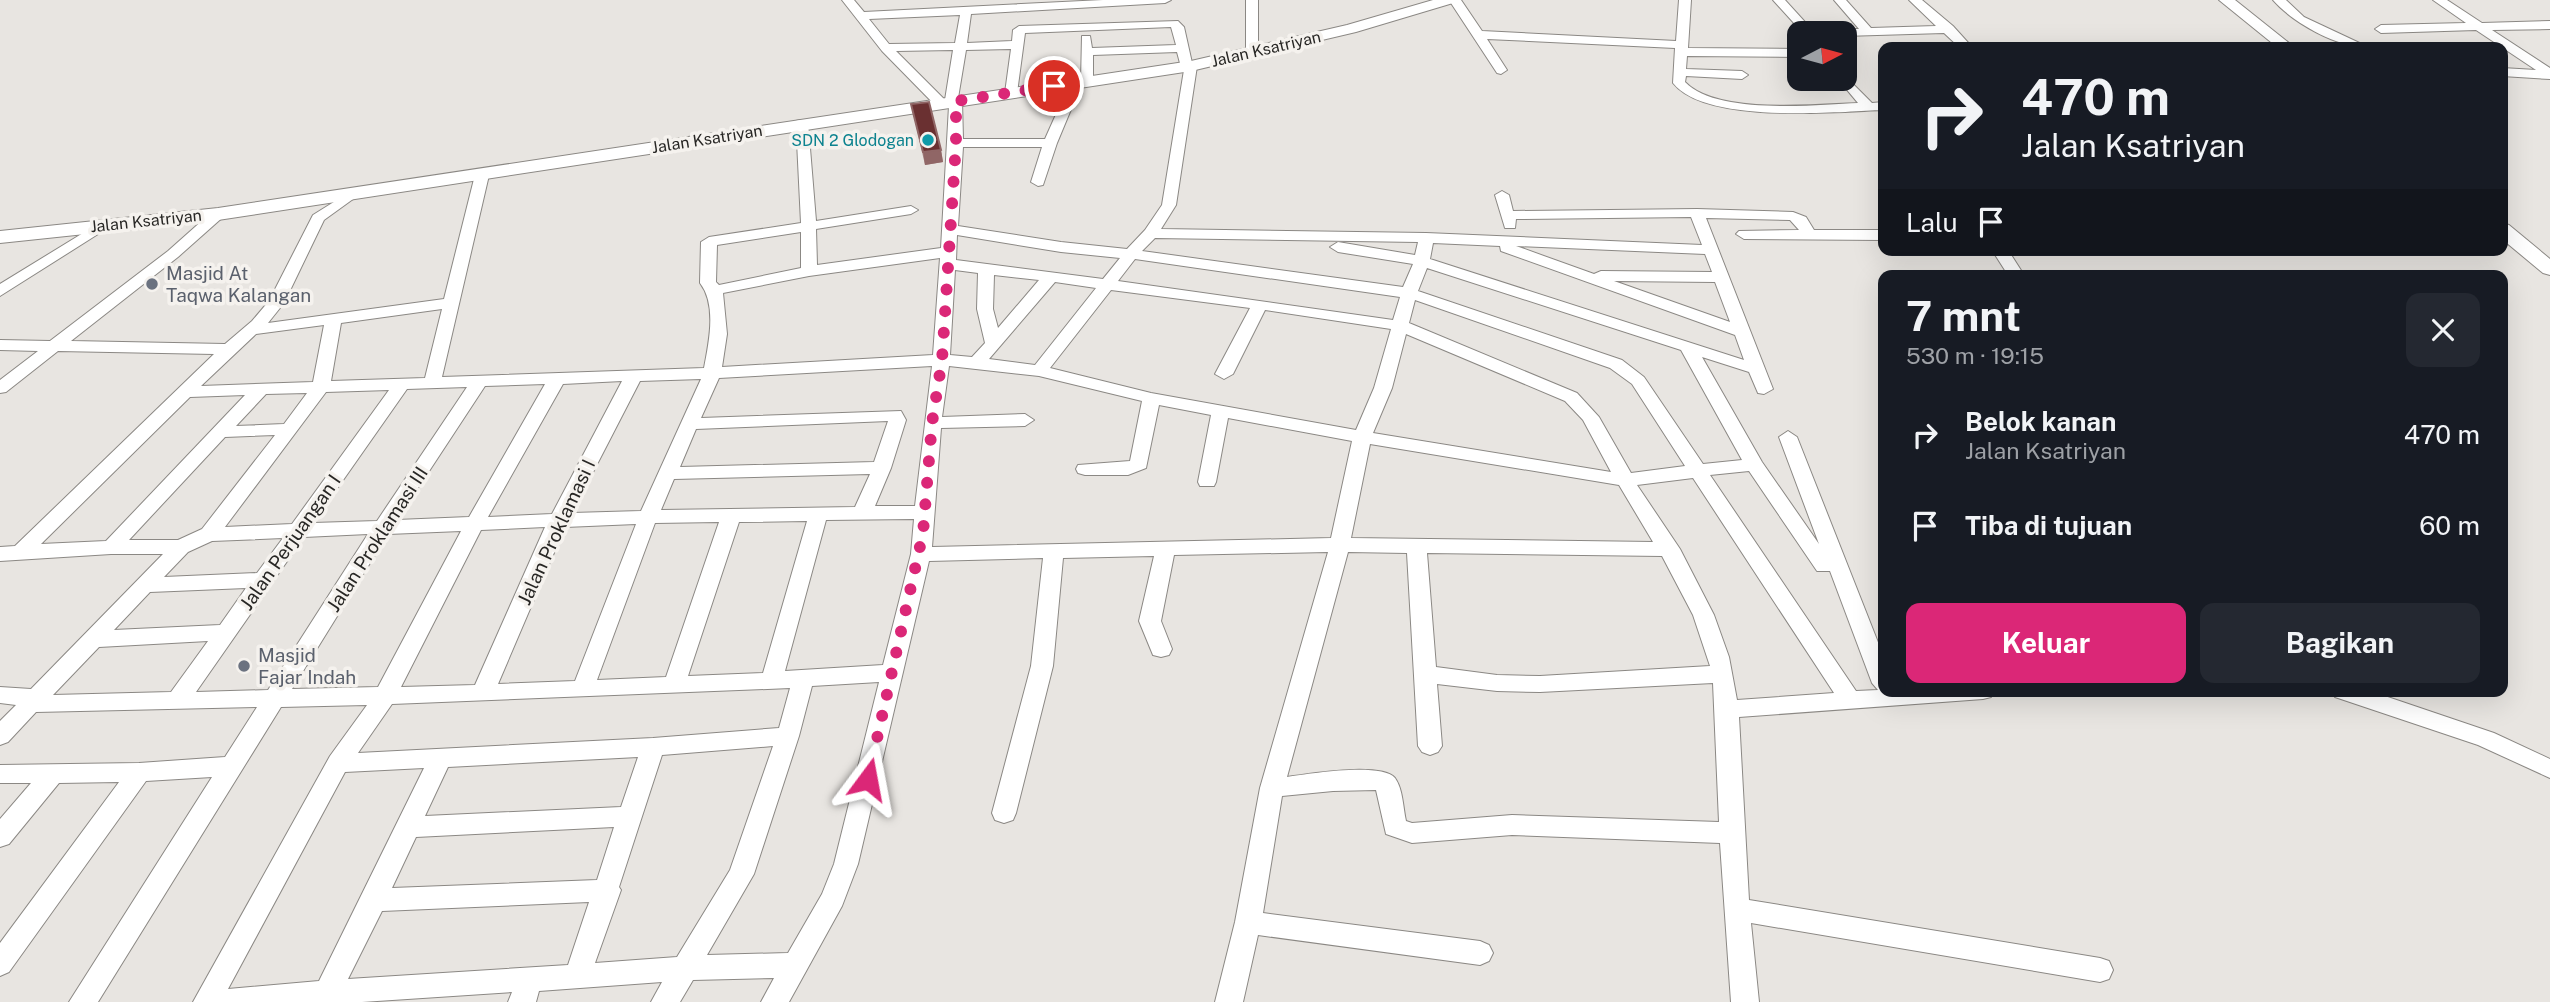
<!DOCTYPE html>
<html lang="id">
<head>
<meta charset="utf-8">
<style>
  body { margin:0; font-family:"Public Sans",sans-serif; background:#242831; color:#f1f3f6; height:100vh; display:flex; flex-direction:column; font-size:26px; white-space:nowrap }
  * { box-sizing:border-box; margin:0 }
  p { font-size:23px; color:#9ea1a6 }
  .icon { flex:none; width:38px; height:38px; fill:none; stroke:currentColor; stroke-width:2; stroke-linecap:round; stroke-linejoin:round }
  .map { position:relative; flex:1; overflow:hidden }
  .details { position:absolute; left:1878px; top:270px; width:630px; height:427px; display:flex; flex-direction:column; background:#171b24; border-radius:14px; box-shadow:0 7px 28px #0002 }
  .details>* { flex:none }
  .guide { position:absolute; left:1878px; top:42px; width:630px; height:214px; border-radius:14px; box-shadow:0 7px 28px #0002; background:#171b24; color:#f1f3f6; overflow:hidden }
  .needle { width:46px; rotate:84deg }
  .tools { position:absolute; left:1787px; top:21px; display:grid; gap:14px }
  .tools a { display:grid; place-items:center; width:70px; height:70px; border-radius:14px; background:#171b24; box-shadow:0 7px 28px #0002; font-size:35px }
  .pin { position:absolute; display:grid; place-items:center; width:60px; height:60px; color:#fff; margin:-30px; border:4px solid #fff; border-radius:50%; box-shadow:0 2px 7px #0007 }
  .me { position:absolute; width:77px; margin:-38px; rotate:13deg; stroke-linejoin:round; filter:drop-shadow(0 0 5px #0008) }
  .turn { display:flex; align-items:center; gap:24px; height:147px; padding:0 28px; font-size:32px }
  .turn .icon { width:91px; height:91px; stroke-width:2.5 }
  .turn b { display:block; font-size:49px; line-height:60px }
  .then { display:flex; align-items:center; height:66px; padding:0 28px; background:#0003; gap:14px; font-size:26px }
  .round { display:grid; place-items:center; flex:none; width:74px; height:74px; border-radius:14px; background:#242831 }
  .summary { display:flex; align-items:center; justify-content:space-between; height:119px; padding:0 28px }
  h1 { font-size:42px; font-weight:700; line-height:52px }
  .cta { display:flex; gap:14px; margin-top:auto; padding:14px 28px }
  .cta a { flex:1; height:80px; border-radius:14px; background:#db2777; color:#fff; font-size:28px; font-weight:700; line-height:80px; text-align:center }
  .cta a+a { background:#242831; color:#f1f3f6 }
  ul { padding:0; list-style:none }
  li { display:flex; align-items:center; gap:21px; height:91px; padding:0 28px }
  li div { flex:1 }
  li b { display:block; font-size:26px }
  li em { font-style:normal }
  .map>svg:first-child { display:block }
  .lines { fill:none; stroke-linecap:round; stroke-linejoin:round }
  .minor-casing { stroke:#8b8884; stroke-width:2 }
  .tertiary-casing { stroke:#8b8884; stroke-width:2 }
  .minor { fill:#fff; fill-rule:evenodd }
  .tertiary { fill:#fff; fill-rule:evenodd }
  .wall { fill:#a98a89 }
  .shaded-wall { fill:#906666 }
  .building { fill:#6a3031; stroke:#906666; stroke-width:2 }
  .route { stroke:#db2777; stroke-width:12; stroke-dasharray:0 21.6 }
  .culture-dot { fill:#0f9aa8; stroke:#f5f2ee; stroke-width:2.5 }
  .worship-dot { fill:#6b7280; stroke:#f5f2ee; stroke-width:2.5 }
  .labels { text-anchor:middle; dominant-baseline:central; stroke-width:7; stroke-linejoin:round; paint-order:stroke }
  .far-street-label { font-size:16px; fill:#282725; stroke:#f5f2ee }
  .far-culture-label { font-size:16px; fill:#0d838f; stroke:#f5f2ee; text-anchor:end }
  .worship-label { font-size:19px; fill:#5b616d; stroke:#f5f2ee; text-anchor:start }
  .street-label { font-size:19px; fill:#282725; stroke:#f5f2ee }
</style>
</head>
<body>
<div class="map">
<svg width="2550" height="1002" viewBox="0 0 2550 1002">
  <rect width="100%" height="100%" fill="#e8e5e1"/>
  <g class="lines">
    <!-- minor casing -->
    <g class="minor-casing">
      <path id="minor" d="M 842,0 L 854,0 L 864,12 L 1103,0 L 1171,0 L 1165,3 L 971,14 L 967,43 L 1012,41 L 1013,30 L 1019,26 L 1178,21 L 1184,27 L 1192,63 L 1197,66 L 1176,205 L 1161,229 L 1426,233 L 1702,245 L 1691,217 L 1516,219 L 1515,228 L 1505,228 L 1495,195 L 1502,191 L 1509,195 L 1513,211 L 1697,209 L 1793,212 L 1806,217 L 1814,230 L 1883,230 L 1883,240 L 1744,239 L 1736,234 L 1739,231 L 1799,230 L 1790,220 L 1706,218 L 1773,389 L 1764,394 L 1758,393 L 1749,372 L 1702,357 L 1762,462 L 1819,544 L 1779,437 L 1788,431 L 1797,437 L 1883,655 L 1883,691 L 1994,691 L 1991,697 L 1983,699 L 1739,717 L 1749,900 L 2100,958 L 2109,961 L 2113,970 L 2109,979 L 2100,982 L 1751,923 L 1759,1002 L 1731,1002 L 1720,843 L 1512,835 L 1412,843 L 1386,834 L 1376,790 L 1333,791 L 1282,796 L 1263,913 L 1480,941 L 1489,945 L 1493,953 L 1489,961 L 1480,965 L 1258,935 L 1243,1002 L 1215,1002 L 1235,922 L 1260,788 L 1328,552 L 1174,555 L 1161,621 L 1172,649 L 1169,655 L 1161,657 L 1153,655 L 1139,621 L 1154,556 L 1063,558 L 1053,666 L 1016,813 L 1013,820 L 1004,823 L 995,820 L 992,813 L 1031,666 L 1043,558 L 929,561 L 858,864 L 842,906 L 789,1002 L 761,1002 L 774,978 L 693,980 L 680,1002 L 651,1002 L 662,982 L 539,991 L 536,1002 L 508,1002 L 512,992 L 362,1002 L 193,1002 L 330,756 L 367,705 L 281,707 L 98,1002 L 69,1002 L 212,777 L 146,781 L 9,972 L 0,976 L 0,943 L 119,782 L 59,783 L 9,844 L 0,847 L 0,819 L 31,783 L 0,783 L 0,765 L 139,763 L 225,757 L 257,707 L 36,712 L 8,742 L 0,745 L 0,721 L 16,705 L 0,703 L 0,687 L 31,689 L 163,554 L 111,554 L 0,561 L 0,547 L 15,546 L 214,354 L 58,351 L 6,392 L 0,393 L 0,380 L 38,351 L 0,350 L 0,340 L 50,341 L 168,251 L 213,211 L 218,210 L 225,214 L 223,217 L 178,257 L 71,341 L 225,344 L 252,321 L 269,301 L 313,215 L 353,190 L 360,194 L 324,220 L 284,303 L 268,323 L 444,299 L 475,175 L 482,171 L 489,175 L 442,377 L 704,368 C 709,342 717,305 700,283 L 701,242 L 709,237 L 801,223 L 796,121 L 801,120 L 808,124 L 816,221 L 911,206 L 918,210 L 911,214 L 816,229 L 817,265 L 941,248 L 949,106 L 936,106 L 882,51 ZM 960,15 L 955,43 L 889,44 L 869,19 ZM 1171,27 L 1176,45 L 1092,48 L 1090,36 L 1082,36 L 1081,81 L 1076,79 L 1070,83 L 1045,139 L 963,139 L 962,101 L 958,98 L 966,50 L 1011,49 L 1005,93 L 1011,97 L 1017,93 L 1025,33 ZM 953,50 L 945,100 L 896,51 ZM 1177,52 L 1181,67 L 1184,70 L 1162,205 L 1145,230 L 1127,249 L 1061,242 L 958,226 L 963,147 L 1042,147 L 1031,182 L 1038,186 L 1043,185 L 1057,143 L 1082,83 L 1087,85 L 1093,81 L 1093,55 ZM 801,232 L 801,268 L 719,285 L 716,282 L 717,245 ZM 957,235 L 1061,252 L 1120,258 L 1103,279 L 956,260 ZM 1155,238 L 1418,242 L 1415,255 L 1338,242 L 1330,247 L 1338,252 L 1413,264 L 1403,287 L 1142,251 ZM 1433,243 L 1500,246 L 1501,251 L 1735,335 L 1744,360 L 1430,259 ZM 1516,246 L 1705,254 L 1712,272 L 1601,271 L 1594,274 ZM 940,258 L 933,355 L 722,367 L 727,334 L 723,293 L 809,276 ZM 1135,259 L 1400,297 L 1393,320 L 1118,281 ZM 1427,268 L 1681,350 L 1742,460 L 1703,464 L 1644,377 L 1622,360 L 1418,291 ZM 955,270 L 978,273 L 977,309 L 985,343 L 972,357 L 950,355 ZM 994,275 L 1039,280 L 998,328 L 993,309 ZM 1614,281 L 1715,282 L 1730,322 ZM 1055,282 L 1096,288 L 1035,365 L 989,359 ZM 1111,290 L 1250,308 L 1215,374 L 1224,379 L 1233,374 L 1265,310 L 1391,329 L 1374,388 L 1356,430 L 1151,393 L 1050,368 ZM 1415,300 L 1610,368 L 1632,384 L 1685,466 L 1631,473 L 1599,417 L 1577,393 L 1409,323 ZM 442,309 L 425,378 L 331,381 L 341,323 ZM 324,325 L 313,382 L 201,386 L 256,334 ZM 1406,334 L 1565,401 L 1583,420 L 1611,472 L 1373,433 L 1392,388 ZM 932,366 L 915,506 L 875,506 L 891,468 L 906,420 L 901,411 L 701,418 L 719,378 ZM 949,366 L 1039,376 L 1142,401 L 1130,461 L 1078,465 L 1076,469 L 1078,473 L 1085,475 L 1128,475 L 1146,468 L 1159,405 L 1211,415 L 1198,482 L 1200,486 L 1214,486 L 1216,482 L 1228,418 L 1352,441 L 1331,538 L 932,547 L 941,428 L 1025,426 L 1034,420 L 1025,414 L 942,417 ZM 701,379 L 641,511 L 572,513 L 640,381 ZM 622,381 L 552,514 L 488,517 L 563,384 ZM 545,384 L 469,517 L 397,520 L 485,386 ZM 467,387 L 377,521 L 313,523 L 407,389 ZM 389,390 L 292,524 L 225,527 L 326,392 ZM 307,393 L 284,424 L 236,426 L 266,394 ZM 245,395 L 106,541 L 41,544 L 190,397 ZM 888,421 L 874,462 L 680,467 L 696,429 ZM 275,435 L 202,529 L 178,540 L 129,540 L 225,437 ZM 1370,444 L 1619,485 L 1653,542 L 1351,538 ZM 1749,471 L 1817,571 L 1830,571 L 1872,683 L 1878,690 L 1856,691 L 1710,475 ZM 870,474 L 855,507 L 661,510 L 674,479 ZM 1693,478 L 1834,693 L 1737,700 L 1729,657 L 1714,615 L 1680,549 L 1637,485 ZM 914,519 L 911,554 L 883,665 L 785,671 L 826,520 ZM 807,521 L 763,673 L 688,676 L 739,522 ZM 719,522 L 666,677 L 597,680 L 655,523 ZM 636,524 L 575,681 L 498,684 L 565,527 ZM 545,527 L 475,685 L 401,687 L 481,530 ZM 461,531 L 378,687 L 292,689 L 388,534 ZM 368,534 L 268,690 L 196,692 L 304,537 ZM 283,538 L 257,573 L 164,577 L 188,552 L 212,541 ZM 1348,552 L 1407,553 L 1418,746 L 1422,752 L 1430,755 L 1438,752 L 1442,746 L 1437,684 L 1497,691 L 1540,692 L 1713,683 L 1719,822 L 1512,815 L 1412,823 L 1406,821 C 1403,808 1403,789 1395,778 C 1381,762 1308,774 1287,777 ZM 1427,553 L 1662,556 L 1693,615 L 1710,666 L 1540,676 L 1497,675 L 1436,667 ZM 246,588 L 220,625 L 114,630 L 150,592 ZM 208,641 L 171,692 L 53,695 L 99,647 ZM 879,682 L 834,864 L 822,894 L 788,953 L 707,955 L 754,874 L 799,736 L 812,686 ZM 790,688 L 779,728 L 653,738 L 358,753 L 392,704 ZM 773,746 L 730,870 L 677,957 L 595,963 L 621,890 L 619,887 L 662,755 ZM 638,757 L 621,807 L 425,816 L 448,767 ZM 424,768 L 319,981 L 228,989 L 345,772 ZM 614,827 L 597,880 L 392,888 L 416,837 ZM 589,902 L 568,965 L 348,979 L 382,911 Z
        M 1246,0 L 1258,0 L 1258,54 L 1252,58 L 1246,54 Z
        M 1449,0 L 1461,0 L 1482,31 L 1676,41 L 1679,0 L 1691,0 L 1688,48 L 1799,49 L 1799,57 L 1687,56 L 1686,69 L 1742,71 L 1748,75 L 1742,79 L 1686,76 L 1685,82 C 1716,115 1815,105 1858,103 L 1838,79 L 1844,79 L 1844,75 L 1872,103 L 1883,102 L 1883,110 C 1833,112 1705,124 1673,83 L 1675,48 L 1487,39 L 1507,70 L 1501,74 L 1497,73 Z
        M 1773,0 L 1785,0 L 1815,33 L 1803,33 Z
        M 1834,0 L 1846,0 L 1871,28 L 1936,26 L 1909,0 L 1922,0 L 1953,26 L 1972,47 L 1959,47 L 1944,33 L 1844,36 L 1844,33 L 1827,33 L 1833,29 L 1859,29 Z
        M 2273,0 L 2286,0 L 2304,17 L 2368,47 C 2338,48 2293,23 2273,0 Z
        M 2433,0 L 2447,0 L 2482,23 L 2550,21 L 2550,29 L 2492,30 L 2550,68 L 2550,79 L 2502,76 L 2502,68 L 2536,70 L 2476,30 L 2381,33 L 2375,29 L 2381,25 L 2466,23 Z
        M 101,222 L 108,226 L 106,229 L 0,296 L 0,284 Z
        M 1992,250 L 2008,250 L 2024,275 L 2008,275 Z
        M 2332,691 L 2370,691 L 2494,733 L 2550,759 L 2550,778 L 2478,745 L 2335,697 Z"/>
    </g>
    <!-- tertiary casing -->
    <g class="tertiary-casing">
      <path id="tertiary" d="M 1433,0 L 1455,0 L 1453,3 L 1356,32 L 1191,71 L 218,220 L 0,243 L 0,231 L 218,208 L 1191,61 L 1347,25 Z
        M 2219,0 L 2235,0 L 2294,47 L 2277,47 Z
        M 2502,223 L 2509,225 L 2550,259 L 2550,275 L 2543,273 L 2502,239 Z"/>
    </g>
    <!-- minor -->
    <use href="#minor" class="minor"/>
    <!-- tertiary -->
    <use href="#tertiary" class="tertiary"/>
  </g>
  <!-- wall -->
  <path class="wall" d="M 911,104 L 941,150 L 943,162 L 925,165 Z"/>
  <!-- shaded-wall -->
  <path class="shaded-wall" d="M 941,150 L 943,162 L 925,165 L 923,152 Z"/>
  <!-- building -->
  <path class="building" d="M 929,102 L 941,150 L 923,152 L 911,104 Z"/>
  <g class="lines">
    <!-- route -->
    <path class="route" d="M 868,779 L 923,533 L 932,423 L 942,360 L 956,143 L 956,101 L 1054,86"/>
  </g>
  <!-- markers -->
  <circle class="culture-dot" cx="928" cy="140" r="7"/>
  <g class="worship-dot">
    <circle cx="152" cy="284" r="7"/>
    <circle cx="244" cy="666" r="7"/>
  </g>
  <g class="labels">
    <!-- far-street labels -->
    <g class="far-street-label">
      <text transform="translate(1266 49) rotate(-13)">Jalan Ksatriyan</text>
      <text transform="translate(707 139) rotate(-9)">Jalan Ksatriyan</text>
      <text transform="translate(146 221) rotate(-6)">Jalan Ksatriyan</text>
    </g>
    <!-- far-culture labels -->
    <g class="far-culture-label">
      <text x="914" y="140">SDN 2 Glodogan</text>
    </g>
    <!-- worship labels -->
    <g class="worship-label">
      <text x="166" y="273">Masjid At<tspan x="166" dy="22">Taqwa Kalangan</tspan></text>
      <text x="258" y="655">Masjid<tspan x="258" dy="22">Fajar Indah</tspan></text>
    </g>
    <!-- street labels -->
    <g class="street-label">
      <text transform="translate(556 532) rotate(-65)">Jalan Proklamasi I</text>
      <text transform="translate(377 539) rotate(-57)">Jalan Proklamasi III</text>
      <text transform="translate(290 542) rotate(-55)">Jalan Perjuangan I</text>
    </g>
  </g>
</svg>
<div class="tools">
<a><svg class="needle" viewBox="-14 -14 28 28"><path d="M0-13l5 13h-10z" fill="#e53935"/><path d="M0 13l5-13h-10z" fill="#9ea1a6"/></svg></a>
</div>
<div class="pin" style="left:1054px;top:86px;background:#d93025"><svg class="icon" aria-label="arrive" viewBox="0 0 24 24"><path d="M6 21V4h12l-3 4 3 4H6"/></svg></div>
<svg class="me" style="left:868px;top:779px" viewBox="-20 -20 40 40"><path d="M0-17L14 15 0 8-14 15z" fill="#db2777" stroke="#fff" stroke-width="4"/></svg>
<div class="guide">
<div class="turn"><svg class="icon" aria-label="right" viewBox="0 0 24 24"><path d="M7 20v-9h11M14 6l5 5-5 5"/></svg><div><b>470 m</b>Jalan Ksatriyan</div></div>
<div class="then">Lalu<svg class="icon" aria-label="arrive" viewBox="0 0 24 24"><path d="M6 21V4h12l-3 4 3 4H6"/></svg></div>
</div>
<section class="details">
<div class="summary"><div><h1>7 mnt</h1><p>530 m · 19:15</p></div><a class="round"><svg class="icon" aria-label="close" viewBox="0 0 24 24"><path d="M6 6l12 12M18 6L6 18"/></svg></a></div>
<ul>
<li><svg class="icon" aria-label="right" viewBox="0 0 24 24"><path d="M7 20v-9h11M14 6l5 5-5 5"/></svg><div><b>Belok kanan</b><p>Jalan Ksatriyan</p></div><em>470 m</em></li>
<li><svg class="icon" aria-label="arrive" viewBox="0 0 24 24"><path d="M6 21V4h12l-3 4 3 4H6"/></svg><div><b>Tiba di tujuan</b></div><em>60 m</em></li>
</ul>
<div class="cta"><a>Keluar</a><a>Bagikan</a></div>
</section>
</div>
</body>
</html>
